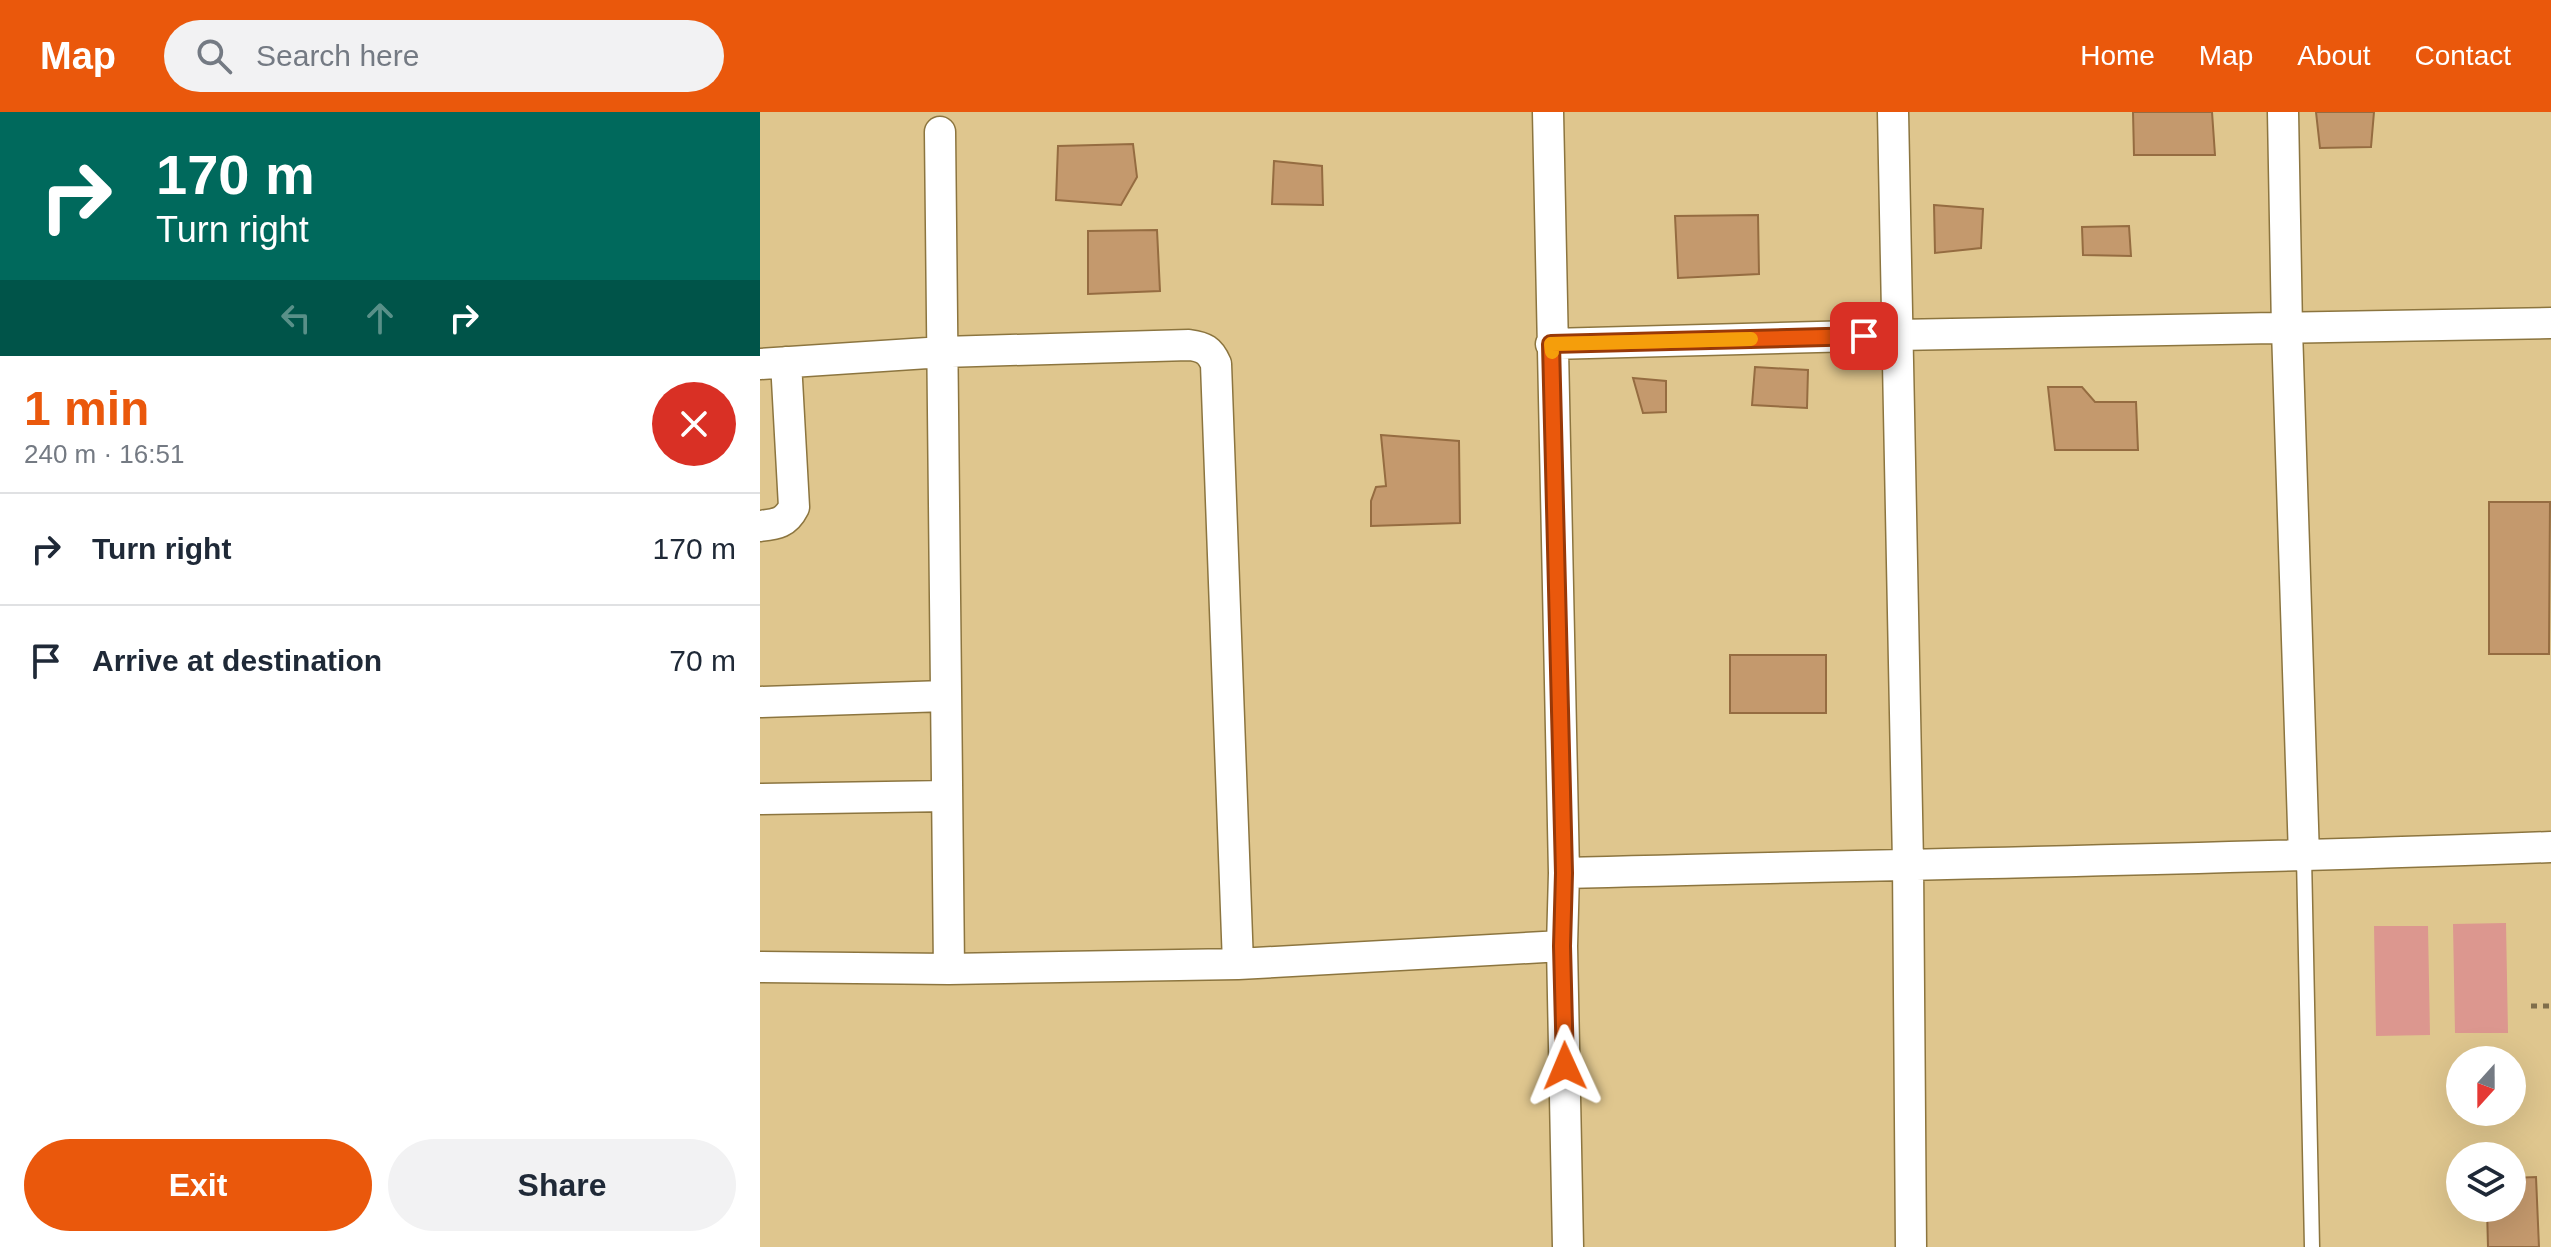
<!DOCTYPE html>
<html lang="en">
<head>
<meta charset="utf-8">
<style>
  body { margin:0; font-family:Helvetica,sans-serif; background:#f2f2f3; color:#1f2937; height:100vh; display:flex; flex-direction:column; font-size:30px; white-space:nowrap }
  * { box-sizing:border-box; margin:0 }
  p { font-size:26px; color:#747a83 }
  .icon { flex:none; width:44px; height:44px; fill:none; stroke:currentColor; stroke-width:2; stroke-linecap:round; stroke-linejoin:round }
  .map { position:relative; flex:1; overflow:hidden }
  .panel { display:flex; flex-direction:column; background:#fff; width:760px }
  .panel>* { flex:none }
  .banner { background:#00695c; color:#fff; overflow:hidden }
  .needle { width:52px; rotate:201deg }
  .controls { position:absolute; left:1686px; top:934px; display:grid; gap:16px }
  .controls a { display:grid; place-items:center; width:80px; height:80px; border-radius:50%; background:#fff; box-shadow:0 8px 32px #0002; font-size:40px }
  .pin { position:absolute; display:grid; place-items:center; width:68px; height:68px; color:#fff; margin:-34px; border-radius:16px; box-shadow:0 4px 12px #0006 }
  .me { position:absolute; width:88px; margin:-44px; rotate:359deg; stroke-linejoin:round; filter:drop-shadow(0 0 6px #0008) }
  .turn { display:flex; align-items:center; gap:28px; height:168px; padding:0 24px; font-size:36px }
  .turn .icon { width:104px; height:104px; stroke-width:2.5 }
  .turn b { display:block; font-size:56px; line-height:68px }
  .lanes { display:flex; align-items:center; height:76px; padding:0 24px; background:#0003; justify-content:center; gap:40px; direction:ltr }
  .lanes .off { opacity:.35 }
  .round { display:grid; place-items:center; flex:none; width:84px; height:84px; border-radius:42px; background:#f2f2f3 }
  .summary { display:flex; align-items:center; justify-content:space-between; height:136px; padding:0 24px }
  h1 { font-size:48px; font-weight:700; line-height:60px; color:#ea580c }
  .primary-button { display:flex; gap:16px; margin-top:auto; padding:16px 24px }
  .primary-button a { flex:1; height:92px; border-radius:48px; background:#ea580c; color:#fff; font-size:32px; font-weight:700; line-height:92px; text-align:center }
  .primary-button a+a { background:#f2f2f3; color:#1f2937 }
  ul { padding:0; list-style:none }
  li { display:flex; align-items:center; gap:24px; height:112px; padding:0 24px; border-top:2px solid #e0e1e3 }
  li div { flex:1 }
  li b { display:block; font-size:30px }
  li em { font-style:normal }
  header { display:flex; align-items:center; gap:48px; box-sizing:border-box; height:112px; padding:0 40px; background:#ea580c; color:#fff }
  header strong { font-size:38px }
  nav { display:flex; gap:44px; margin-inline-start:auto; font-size:28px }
  .search { width:560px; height:72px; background:#f2f2f3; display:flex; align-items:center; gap:20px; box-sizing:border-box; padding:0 28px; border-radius:44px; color:#747a83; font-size:30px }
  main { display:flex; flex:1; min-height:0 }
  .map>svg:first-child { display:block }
  .green { fill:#dc978f }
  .building { fill:#c4996d; stroke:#956c41; stroke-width:2 }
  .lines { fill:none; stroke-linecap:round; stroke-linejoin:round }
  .service-casing { stroke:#8c753f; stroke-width:17 }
  .minor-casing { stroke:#8c753f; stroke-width:33 }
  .path { stroke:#806e4b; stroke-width:5; stroke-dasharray:6 6; stroke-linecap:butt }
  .service { stroke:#fff; stroke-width:14 }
  .minor { stroke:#fff; stroke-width:30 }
  .route-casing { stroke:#983908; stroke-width:20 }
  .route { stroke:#ea580c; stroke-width:14 }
  .slow { stroke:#f59e0b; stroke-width:14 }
</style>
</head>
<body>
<header>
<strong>Map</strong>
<div class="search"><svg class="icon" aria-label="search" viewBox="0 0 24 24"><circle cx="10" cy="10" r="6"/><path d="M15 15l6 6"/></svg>Search here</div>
<nav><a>Home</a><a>Map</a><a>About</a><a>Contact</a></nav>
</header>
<main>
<section class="panel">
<div class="banner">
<div class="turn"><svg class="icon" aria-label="right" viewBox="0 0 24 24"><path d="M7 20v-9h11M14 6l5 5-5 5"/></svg><div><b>170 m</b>Turn right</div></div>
<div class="lanes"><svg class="icon off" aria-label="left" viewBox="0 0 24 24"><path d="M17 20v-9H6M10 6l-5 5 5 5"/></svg><svg class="icon off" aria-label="ahead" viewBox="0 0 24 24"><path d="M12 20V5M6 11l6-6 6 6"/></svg><svg class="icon" aria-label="right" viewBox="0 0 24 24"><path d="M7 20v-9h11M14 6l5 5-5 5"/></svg></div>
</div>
<div class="summary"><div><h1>1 min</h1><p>240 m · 16:51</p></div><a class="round" style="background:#d93025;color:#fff"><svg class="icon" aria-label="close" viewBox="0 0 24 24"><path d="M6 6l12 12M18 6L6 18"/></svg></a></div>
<ul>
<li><svg class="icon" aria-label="right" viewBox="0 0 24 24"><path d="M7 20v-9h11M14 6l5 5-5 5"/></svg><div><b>Turn right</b></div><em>170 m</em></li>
<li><svg class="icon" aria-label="arrive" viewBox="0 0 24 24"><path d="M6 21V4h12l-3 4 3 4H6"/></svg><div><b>Arrive at destination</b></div><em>70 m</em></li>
</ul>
<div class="primary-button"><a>Exit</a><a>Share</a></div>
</section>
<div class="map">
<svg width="1791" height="1135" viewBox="0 0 1791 1135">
  <rect width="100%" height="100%" fill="#dfc68e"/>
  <!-- green -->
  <path class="green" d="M 1746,811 L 1748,921 L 1695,921 L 1693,812 Z
    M 1614,814 L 1668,814 L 1670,923 L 1616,924 Z"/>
  <!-- building -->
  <path class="building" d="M 1373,0 L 1452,0 L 1455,43 L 1374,43 Z
    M 1556,0 L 1614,0 L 1611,35 L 1560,36 Z
    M 373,32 L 377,65 L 361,93 L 296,88 L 298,34 Z
    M 514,49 L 562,54 L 563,93 L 512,92 Z
    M 1174,93 L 1223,97 L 1221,136 L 1175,141 Z
    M 998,103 L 999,162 L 918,166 L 915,104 Z
    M 1369,114 L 1371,144 L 1323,143 L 1322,115 Z
    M 397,118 L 400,179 L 328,182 L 328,119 Z
    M 995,255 L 1048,258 L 1047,296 L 992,293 Z
    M 873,266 L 906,269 L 906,300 L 883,301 Z
    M 1288,275 L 1322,275 L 1335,290 L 1376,290 L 1378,338 L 1295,338 Z
    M 621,323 L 699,329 L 700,411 L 611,414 L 611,389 L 616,375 L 626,374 Z
    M 1729,390 L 1790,390 L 1789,542 L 1729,542 Z
    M 970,543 L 1066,543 L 1066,601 L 970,601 Z
    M 1776,1065 L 1779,1135 L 1728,1135 L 1727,1096 L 1752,1096 L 1752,1066 Z"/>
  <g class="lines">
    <!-- service casing -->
    <g class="service-casing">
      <path id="service" d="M 1544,745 L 1552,1135"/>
    </g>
    <!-- minor casing -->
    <g class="minor-casing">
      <path id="minor" d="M 788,0 L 804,761 L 802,834 L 808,1135
        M 1133,0 L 1148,751 L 1151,1135
        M 1523,0 L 1527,217 L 1544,745
        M 180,20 L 189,857
        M 791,232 L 1136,223 L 1791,211
        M 0,252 L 183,240 L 429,233 C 444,235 450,238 456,252 L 478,852
        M 0,414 C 17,412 26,411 34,395 L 26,250
        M 0,590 L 185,584
        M 0,687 L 187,684
        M 804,761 C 1133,752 1462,748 1791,735
        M 0,855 L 189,857 L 478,852 L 802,834"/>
    </g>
    <!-- path -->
    <path class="path" d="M 1771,894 L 1791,894"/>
    <!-- service -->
    <use href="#service" class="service"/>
    <!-- minor -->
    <use href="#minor" class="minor"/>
  </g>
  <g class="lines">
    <!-- route casing -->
    <g class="route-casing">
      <path id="route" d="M 805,954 L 802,834 L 804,761 L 791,232 L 1104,224"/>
    </g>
    <!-- route -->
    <use href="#route" class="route"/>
    <!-- slow -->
    <path class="slow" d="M 792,240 L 791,232 L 991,227"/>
  </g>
</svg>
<div class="controls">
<a><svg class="needle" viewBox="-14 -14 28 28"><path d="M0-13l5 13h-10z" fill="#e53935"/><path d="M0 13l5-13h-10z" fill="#747a83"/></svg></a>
<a><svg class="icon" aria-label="layers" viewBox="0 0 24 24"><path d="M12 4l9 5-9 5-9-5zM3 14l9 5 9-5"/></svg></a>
</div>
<div class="pin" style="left:1104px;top:224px;background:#d93025"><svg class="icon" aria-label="arrive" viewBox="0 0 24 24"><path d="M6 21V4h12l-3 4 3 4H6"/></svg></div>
<svg class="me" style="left:805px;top:954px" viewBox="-20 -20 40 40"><path d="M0-17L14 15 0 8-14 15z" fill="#ea580c" stroke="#fff" stroke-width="4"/></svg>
</div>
</main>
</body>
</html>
